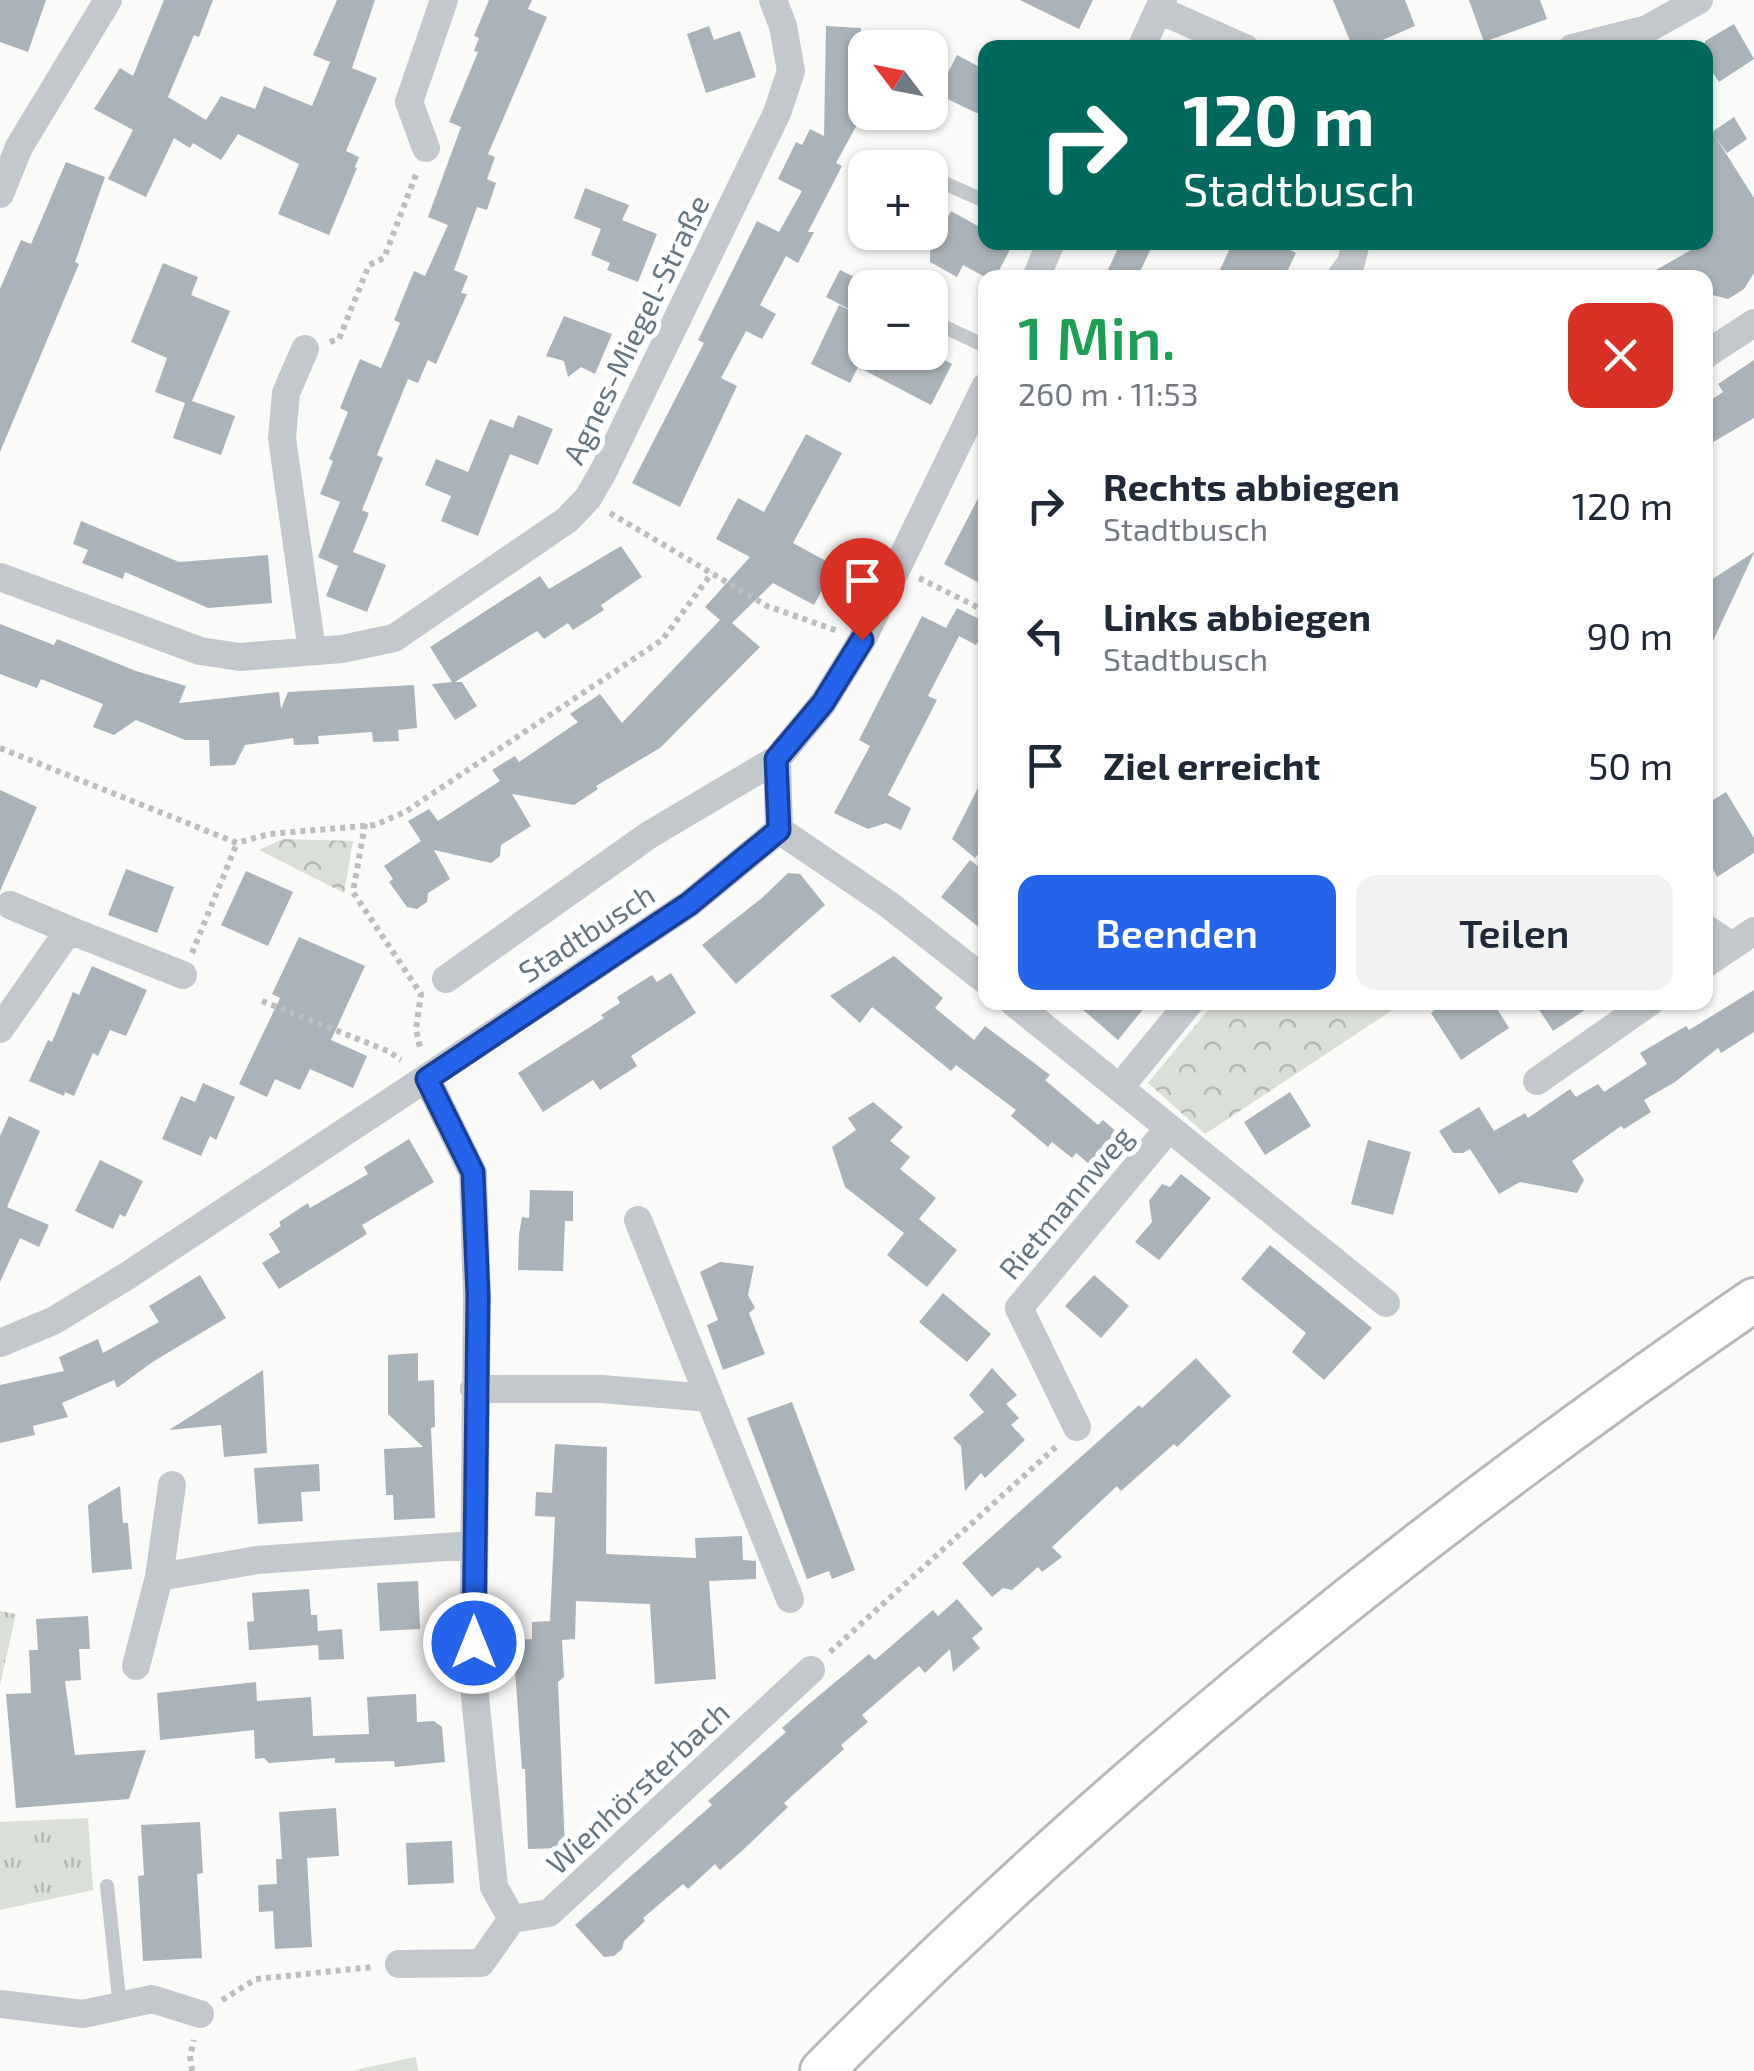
<!DOCTYPE html>
<html lang="de">
<head>
<meta charset="utf-8">
<style>
  body { margin:0; font-family:"Exo 2",sans-serif; background:#f2f2f3; color:#1f2937; height:100vh; display:flex; flex-direction:column; font-size:38px; white-space:nowrap }
  * { box-sizing:border-box; margin:0 }
  p { font-size:32px; color:#747a83 }
  .icon { flex:none; width:55px; height:55px; fill:none; stroke:currentColor; stroke-width:2; stroke-linecap:round; stroke-linejoin:round }
  .map { position:relative; flex:1; overflow:hidden }
  .panel { position:absolute; left:978px; top:270px; width:735px; height:740px; display:flex; flex-direction:column; background:#fff; border-radius:20px; box-shadow:0 2px 8px #0004 }
  .panel>* { flex:none }
  .hud { position:absolute; left:978px; top:40px; width:735px; height:210px; border-radius:20px; box-shadow:0 2px 8px #0004; background:#00695c; color:#fff; overflow:hidden }
  .needle { width:65px; rotate:302deg }
  .tools { position:absolute; left:848px; top:30px; display:grid; gap:20px }
  .tools a { display:grid; place-items:center; width:100px; height:100px; border-radius:20px; background:#fff; box-shadow:0 2px 8px #0004; font-size:50px }
  .pin { position:absolute; display:grid; place-items:center; width:85px; height:85px; color:#fff; margin:-102px -42px; border-radius:50% 50% 50% 0; rotate:-45deg; box-shadow:0 0 10px #0007 }
  .pin .icon { rotate:45deg }
  .me { position:absolute; width:110px; margin:-55px; rotate:0deg; stroke-linejoin:round; filter:drop-shadow(0 0 8px #0008) }
  .turn { display:flex; align-items:center; gap:35px; height:210px; padding:0 40px; font-size:45px }
  .turn .icon { width:130px; height:130px; stroke-width:2.5 }
  .turn b { display:block; font-size:70px; line-height:85px }
  .round { display:grid; place-items:center; flex:none; width:105px; height:105px; border-radius:20px; background:#f2f2f3 }
  .summary { display:flex; align-items:center; justify-content:space-between; height:170px; padding:0 40px }
  h1 { font-size:60px; font-weight:600; line-height:75px; color:#1e9e55 }
  .action { display:flex; gap:20px; margin-top:auto; padding:20px 40px }
  .action a { flex:1; height:115px; border-radius:20px; background:#2563eb; color:#fff; font-size:40px; font-weight:600; line-height:115px; text-align:center }
  .action a+a { background:#f2f2f3; color:#1f2937 }
  ul { padding:0; list-style:none }
  li { display:flex; align-items:center; gap:30px; height:130px; padding:0 40px }
  li div { flex:1 }
  li b { display:block; font-size:38px }
  li em { font-style:normal }
  .map>svg:first-child { display:block }
  .grass { fill:url(#grass-tufts) }
  .park { fill:url(#park-crowns) }
  .pitch { fill:#dadfd7 }
  .building { fill:#aab3b9 }
  .lines { fill:none; stroke-linecap:round; stroke-linejoin:round }
  .primary-casing { stroke:#b5babe; stroke-width:48 }
  .path { stroke:#bbbfc2; stroke-width:6; stroke-dasharray:5 5; stroke-linecap:butt }
  .lane { stroke:#c3c8cc; stroke-width:14 }
  .street { stroke:#c3c8cc; stroke-width:28 }
  .primary { stroke:#fff; stroke-width:42 }
  .route-casing { stroke:#184099; stroke-width:25 }
  .route { stroke:#2563eb; stroke-width:18 }
  .labels { text-anchor:middle; dominant-baseline:central; stroke-width:10; stroke-linejoin:round; paint-order:stroke }
  .street-label { font-size:30px; fill:#657683; stroke:#fff }
</style>
</head>
<body>
<div class="map">
<svg width="1754" height="2071" viewBox="0 0 1754 2071">
  <defs>
    <pattern id="grass-tufts" width="24" height="20" patternUnits="userSpaceOnUse" patternTransform="scale(2.5)"><rect width="24" height="20" fill="#dadfd7"/><path d="M3 7l-1-3M5 7V3M7 7l1-3M15 17l-1-3M17 17v-4M19 17l1-3" fill="none" stroke="#b4b9b4"/></pattern>
    <pattern id="park-crowns" width="20" height="18" patternUnits="userSpaceOnUse" patternTransform="scale(2.5)"><rect width="20" height="18" fill="#dadfd7"/><path d="M2 6a3 3 0 1 1 6 0M12 15a3 3 0 1 1 6 0" fill="none" stroke="#b4b9b4"/></pattern>
  </defs>
  <rect width="100%" height="100%" fill="#fafaf8"/>
  <!-- grass -->
  <path class="grass" d="M 0,1611 L 16,1614 L 0,1685 Z
    M 88,1818 L 93,1890 L 0,1910 L 0,1822 Z"/>
  <!-- park -->
  <path class="park" d="M 283,839 L 353,841 L 344,893 L 259,850 Z
    M 1214,1003 L 1214,1002 L 1403,1003 L 1205,1134 L 1148,1083 Z"/>
  <!-- pitch -->
  <path class="pitch" d="M 416,2057 L 418,2071 L 351,2071 L 415,2057 Z"/>
  <!-- building -->
  <path class="building" d="M 0,0 L 46,0 L 28,52 L 0,42 Z
    M 164,0 L 213,0 L 199,37 L 194,35 L 168,97 L 206,120 L 221,96 L 255,109 L 264,86 L 312,106 L 330,62 L 313,55 L 337,0 L 375,0 L 352,68 L 377,78 L 346,151 L 359,157 L 355,167 L 357,168 L 329,235 L 278,214 L 299,164 L 238,134 L 221,160 L 193,143 L 190,148 L 174,138 L 146,197 L 108,179 L 133,130 L 94,109 L 120,68 L 133,76 Z
    M 489,0 L 532,0 L 528,9 L 547,17 L 488,154 L 495,157 L 487,179 L 496,183 L 487,210 L 477,207 L 454,270 L 468,276 L 461,293 L 467,294 L 436,364 L 428,360 L 418,383 L 408,379 L 377,455 L 383,458 L 362,510 L 369,513 L 353,552 L 386,565 L 367,612 L 326,596 L 338,566 L 318,557 L 340,502 L 320,494 L 333,461 L 329,459 L 348,412 L 340,408 L 360,359 L 381,368 L 400,323 L 394,320 L 414,271 L 425,276 L 448,225 L 428,217 L 461,127 L 449,122 L 478,52 L 474,51 L 479,38 L 474,36 Z
    M 1020,0 L 1093,0 L 1079,29 Z
    M 1333,0 L 1405,0 L 1415,26 L 1364,48 L 1353,48 Z
    M 1469,0 L 1540,0 L 1547,19 L 1484,42 Z
    M 1734,24 L 1754,59 L 1719,82 L 1713,73 L 1705,78 L 1705,41 Z
    M 709,26 L 714,40 L 740,31 L 756,77 L 706,93 L 687,34 Z
    M 826,26 L 861,28 L 860,43 L 865,45 L 865,88 L 861,91 L 859,121 L 836,163 L 842,166 L 808,232 L 814,232 L 798,263 L 786,256 L 760,305 L 776,314 L 762,339 L 746,331 L 721,378 L 737,386 L 680,507 L 632,483 L 704,343 L 698,340 L 757,221 L 779,232 L 802,191 L 778,179 L 796,142 L 802,145 L 810,129 L 824,136 Z
    M 957,55 L 985,70 L 985,117 L 937,94 Z
    M 1734,117 L 1747,139 L 1727,153 L 1715,136 L 1754,198 L 1754,273 L 1744,289 L 1728,299 L 1705,293 L 1705,278 L 1642,278 L 1705,242 L 1705,120 L 1712,132 Z
    M 66,162 L 105,177 L 75,262 L 79,264 L 0,452 L 0,289 L 21,240 L 31,244 Z
    M 585,188 L 629,205 L 622,220 L 657,234 L 638,282 L 607,270 L 610,263 L 591,255 L 601,229 L 574,218 Z
    M 951,211 L 985,230 L 985,242 L 1014,242 L 995,278 L 987,278 L 963,265 L 957,277 L 930,262 L 930,251 Z
    M 1121,242 L 1154,242 L 1137,278 L 1104,278 Z
    M 1233,242 L 1275,242 L 1296,253 L 1284,278 L 1216,278 Z
    M 163,263 L 198,277 L 191,295 L 230,311 L 192,401 L 235,416 L 221,455 L 173,438 L 185,403 L 155,392 L 167,358 L 131,342 Z
    M 840,270 L 863,281 L 849,309 L 826,297 Z
    M 839,305 L 865,318 L 865,352 L 929,352 L 952,364 L 931,405 L 858,367 L 850,383 L 811,364 Z
    M 564,316 L 612,334 L 595,374 L 581,367 L 568,377 L 564,361 L 546,356 Z
    M 1754,360 L 1754,418 L 1705,447 L 1705,404 L 1723,392 L 1718,384 Z
    M 518,415 L 553,429 L 538,465 L 510,454 L 478,536 L 441,521 L 451,496 L 425,485 L 436,459 L 468,472 L 490,419 L 513,428 Z
    M 806,434 L 842,453 L 793,543 L 835,566 L 814,605 L 773,583 L 732,623 L 760,647 L 660,748 L 596,786 L 598,789 L 574,805 L 512,794 L 531,826 L 501,845 L 500,856 L 491,863 L 434,850 L 450,879 L 428,893 L 427,902 L 417,909 L 407,907 L 389,882 L 393,879 L 384,866 L 421,841 L 408,821 L 429,809 L 438,821 L 500,781 L 492,770 L 515,756 L 519,762 L 578,722 L 570,714 L 600,694 L 622,723 L 720,620 L 705,607 L 750,557 L 716,539 L 738,498 L 764,512 Z
    M 985,485 L 985,586 L 944,564 Z
    M 81,521 L 179,562 L 268,555 L 272,603 L 208,608 L 125,572 L 123,579 L 82,563 L 88,550 L 73,544 Z
    M 621,546 L 642,577 L 601,605 L 604,610 L 573,630 L 568,623 L 544,639 L 537,631 L 455,682 L 462,682 L 477,706 L 455,720 L 432,684 L 452,682 L 430,647 L 540,576 L 549,589 Z
    M 1754,552 L 1754,553 L 1705,658 L 1705,584 Z
    M 957,608 L 985,622 L 985,629 L 976,645 L 959,636 L 928,696 L 937,700 L 888,795 L 911,808 L 901,830 L 886,823 L 868,829 L 834,813 L 870,746 L 859,740 L 922,616 L 946,628 Z
    M 0,624 L 54,645 L 57,639 L 136,671 L 186,686 L 179,703 L 279,692 L 281,709 L 288,692 L 414,685 L 417,728 L 398,730 L 399,741 L 373,742 L 372,732 L 318,736 L 319,744 L 294,745 L 293,738 L 245,745 L 235,765 L 210,766 L 209,740 L 185,740 L 136,720 L 114,735 L 93,727 L 103,704 L 41,679 L 37,688 L 0,674 Z
    M 985,774 L 985,845 L 975,858 L 952,839 Z
    M 0,790 L 37,807 L 0,891 Z
    M 1726,792 L 1754,838 L 1754,853 L 1717,877 L 1712,866 L 1705,870 L 1705,805 Z
    M 970,860 L 985,872 L 985,932 L 941,897 Z
    M 126,869 L 174,887 L 157,933 L 108,915 Z
    M 246,871 L 293,892 L 268,946 L 221,925 Z
    M 788,873 L 800,874 L 825,905 L 736,984 L 702,945 L 762,898 Z
    M 299,937 L 365,966 L 331,1040 L 367,1056 L 353,1088 L 310,1069 L 300,1090 L 275,1079 L 267,1097 L 239,1084 L 280,998 L 272,994 Z
    M 894,956 L 943,998 L 935,1008 L 974,1040 L 985,1026 L 1050,1075 L 1045,1080 L 1098,1125 L 1103,1120 L 1121,1136 L 1094,1168 L 1076,1153 L 1072,1158 L 1052,1142 L 1048,1147 L 1011,1116 L 1016,1110 L 956,1065 L 951,1071 L 872,1007 L 860,1023 L 830,996 Z
    M 92,966 L 147,990 L 126,1036 L 110,1030 L 98,1056 L 93,1053 L 74,1096 L 65,1092 L 64,1096 L 29,1081 L 48,1040 L 52,1042 L 73,992 L 79,995 Z
    M 671,973 L 696,1013 L 631,1056 L 637,1066 L 600,1090 L 593,1080 L 543,1112 L 518,1073 L 604,1018 L 601,1015 L 620,1003 L 617,997 L 652,975 L 657,982 Z
    M 1754,990 L 1754,1032 L 1721,1053 L 1718,1048 L 1675,1082 L 1644,1100 L 1651,1112 L 1624,1129 L 1621,1126 L 1572,1161 L 1584,1180 L 1577,1193 L 1520,1182 L 1499,1194 L 1470,1149 L 1463,1153 L 1453,1153 L 1439,1131 L 1479,1107 L 1494,1131 L 1525,1113 L 1528,1118 L 1570,1089 L 1576,1097 L 1598,1084 L 1604,1092 L 1647,1064 L 1640,1053 L 1686,1026 L 1689,1030 Z
    M 1074,1002 L 1149,1002 L 1118,1040 Z
    M 1446,1002 L 1493,1002 L 1509,1028 L 1461,1060 L 1431,1013 Z
    M 1534,1002 L 1597,1002 L 1553,1031 Z
    M 203,1083 L 235,1097 L 216,1140 L 210,1136 L 201,1156 L 162,1139 L 181,1096 L 195,1102 Z
    M 1290,1092 L 1311,1126 L 1265,1155 L 1244,1122 Z
    M 873,1102 L 903,1127 L 890,1141 L 910,1157 L 900,1169 L 936,1198 L 919,1219 L 957,1250 L 927,1287 L 887,1255 L 904,1233 L 845,1187 L 832,1147 L 856,1130 L 848,1118 Z
    M 9,1116 L 40,1131 L 7,1207 L 49,1225 L 39,1247 L 20,1238 L 0,1282 L 0,1136 Z
    M 409,1139 L 434,1182 L 362,1225 L 367,1234 L 279,1289 L 262,1263 L 280,1252 L 269,1234 L 281,1226 L 279,1222 L 308,1203 L 310,1208 L 368,1174 L 364,1167 Z
    M 1368,1140 L 1411,1152 L 1393,1215 L 1351,1204 Z
    M 100,1160 L 143,1181 L 125,1217 L 120,1214 L 113,1229 L 75,1211 Z
    M 1181,1174 L 1211,1198 L 1159,1260 L 1135,1242 L 1152,1222 L 1149,1201 L 1162,1184 L 1170,1187 Z
    M 530,1190 L 573,1191 L 573,1221 L 565,1221 L 563,1271 L 518,1270 L 519,1234 L 522,1217 L 529,1218 Z
    M 1270,1245 L 1372,1328 L 1324,1380 L 1292,1352 L 1306,1333 L 1241,1279 Z
    M 720,1262 L 754,1266 L 748,1295 L 755,1308 L 749,1313 L 765,1354 L 723,1370 L 707,1325 L 718,1320 L 700,1272 Z
    M 200,1275 L 226,1318 L 154,1361 L 117,1388 L 114,1380 L 62,1403 L 68,1417 L 33,1426 L 35,1435 L 0,1443 L 0,1385 L 64,1371 L 59,1357 L 98,1339 L 103,1353 L 159,1322 L 149,1306 Z
    M 1094,1275 L 1129,1306 L 1101,1338 L 1065,1306 Z
    M 943,1293 L 991,1334 L 967,1362 L 919,1322 Z
    M 418,1353 L 418,1381 L 434,1380 L 435,1427 L 431,1428 L 435,1518 L 394,1520 L 393,1495 L 386,1495 L 384,1449 L 423,1447 L 388,1414 L 388,1355 Z
    M 1196,1358 L 1231,1396 L 1177,1447 L 1174,1444 L 1121,1491 L 1117,1486 L 1052,1547 L 1062,1557 L 1042,1572 L 1038,1567 L 1012,1590 L 1003,1588 L 992,1597 L 962,1563 L 1139,1405 L 1142,1408 Z
    M 992,1368 L 1017,1395 L 1006,1404 L 1019,1418 L 1011,1425 L 1025,1440 L 985,1478 L 981,1473 L 965,1491 L 961,1446 L 953,1438 L 984,1412 L 969,1395 Z
    M 263,1370 L 267,1453 L 224,1457 L 221,1425 L 169,1430 Z
    M 792,1402 L 855,1570 L 832,1579 L 829,1571 L 807,1579 L 747,1418 Z
    M 555,1444 L 607,1447 L 606,1554 L 696,1558 L 695,1538 L 742,1536 L 743,1560 L 756,1561 L 756,1579 L 709,1581 L 716,1679 L 655,1684 L 650,1604 L 576,1601 L 575,1639 L 562,1640 L 564,1677 L 558,1682 L 565,1848 L 528,1849 L 525,1769 L 522,1769 L 513,1640 L 532,1639 L 532,1622 L 550,1621 L 555,1517 L 535,1516 L 536,1492 L 552,1493 Z
    M 319,1464 L 320,1491 L 301,1492 L 303,1521 L 258,1524 L 254,1468 Z
    M 120,1486 L 123,1523 L 128,1523 L 132,1569 L 92,1573 L 88,1505 Z
    M 418,1581 L 420,1629 L 380,1631 L 377,1583 Z
    M 309,1589 L 311,1615 L 317,1615 L 318,1635 L 318,1631 L 342,1629 L 344,1659 L 319,1660 L 318,1645 L 249,1650 L 247,1622 L 254,1621 L 252,1593 Z
    M 957,1599 L 983,1629 L 972,1638 L 980,1648 L 953,1672 L 950,1649 L 925,1673 L 919,1666 L 862,1715 L 868,1722 L 841,1745 L 844,1749 L 784,1803 L 788,1807 L 743,1850 L 720,1870 L 715,1864 L 688,1889 L 683,1884 L 643,1918 L 645,1921 L 624,1941 L 622,1949 L 614,1956 L 604,1957 L 575,1925 L 712,1805 L 708,1801 L 786,1732 L 782,1728 L 809,1704 L 869,1654 L 875,1660 L 933,1610 L 938,1616 Z
    M 88,1616 L 90,1649 L 79,1649 L 81,1680 L 65,1681 L 75,1755 L 146,1750 L 129,1799 L 16,1808 L 6,1694 L 31,1693 L 29,1650 L 38,1650 L 36,1619 Z
    M 256,1682 L 257,1701 L 311,1697 L 313,1736 L 369,1734 L 367,1697 L 416,1694 L 417,1722 L 434,1721 L 442,1727 L 445,1762 L 395,1767 L 394,1761 L 335,1763 L 335,1758 L 269,1763 L 264,1758 L 255,1759 L 254,1730 L 160,1740 L 157,1693 Z
    M 336,1808 L 339,1856 L 307,1858 L 312,1947 L 275,1949 L 273,1911 L 259,1912 L 258,1885 L 277,1884 L 276,1859 L 282,1859 L 279,1812 Z
    M 200,1822 L 203,1873 L 197,1874 L 202,1958 L 143,1961 L 138,1876 L 144,1875 L 141,1825 Z
    M 452,1841 L 454,1883 L 408,1885 L 406,1843 Z"/>
  <g class="lines">
    <!-- primary casing -->
    <g class="primary-casing">
      <path id="primary" d="M 822,2071 C 1105,1784 1422,1528 1754,1300"/>
    </g>
    <!-- path -->
    <path class="path" d="M 330,342 L 339,339 L 369,265 L 384,258 L 417,172
      M 610,513 L 767,606 L 838,631
      M 919,578 L 985,611
      M 0,748 L 237,843 L 269,834 L 375,825 L 405,812 L 662,640 L 712,573
      M 365,824 L 353,892 L 421,994 L 416,1029 L 420,1048
      M 192,953 L 237,843
      M 262,1001 L 388,1051 L 401,1060
      M 830,1652 L 1058,1445
      M 222,2000 L 256,1979 L 373,1967
      M 192,2071 L 190,2056 L 194,2040"/>
    <!-- lane -->
    <path class="lane" d="M 937,180 L 985,201
      M 930,320 L 985,346
      M 107,1886 L 120,2007"/>
    <!-- street -->
    <path class="street" d="M 1159,10 L 1245,48
      M 1141,48 L 1163,0
      M 1572,48 L 1647,29 L 1699,0
      M 426,148 L 409,102 L 444,0
      M 0,194 L 19,147 L 108,0
      M 1036,278 L 1051,242
      M 1340,278 L 1351,263 L 1356,242
      M 305,349 L 286,393 L 282,438 L 312,651
      M 1705,355 L 1754,323
      M 0,577 L 200,651 L 240,657 L 342,649 L 394,638 L 567,520 L 588,498 L 603,472 L 777,113 L 791,71 L 783,26 L 773,0
      M 779,830 L 777,759 L 823,703 L 862,640 L 985,387
      M 779,830 L 888,904 L 985,980
      M 10,905 L 69,930
      M 1705,928 L 1732,946 L 1754,931
      M 1705,964 L 1732,946
      M 446,979 L 649,835 L 777,759
      M 1013,1002 L 1386,1303
      M 0,1029 L 69,930 L 183,975
      M 427,1079 L 473,1173 L 477,1296 L 473,1676 L 494,1887 L 512,1919
      M 1537,1081 L 1650,1002
      M 1120,1087 L 1190,1002
      M 638,1220 L 790,1599
      M 0,1343 L 53,1321 L 127,1276 L 689,904 L 779,830
      M 474,1389 L 602,1389 L 709,1398
      M 1077,1427 L 1019,1308 L 1169,1128
      M 159,1577 L 172,1485
      M 136,1666 L 159,1577 L 257,1560 L 474,1545
      M 512,1919 L 549,1913 L 811,1670
      M 399,1964 L 481,1963 L 512,1919
      M 0,2004 L 83,2014 L 152,1999 L 200,2014"/>
    <!-- primary -->
    <use href="#primary" class="primary"/>
  </g>
  <g class="lines">
    <!-- route casing -->
    <g class="route-casing">
      <path id="route" d="M 474,1643 L 478,1296 L 473,1172 L 427,1079 L 689,904 L 779,830 L 776,759 L 823,703 L 862,640"/>
    </g>
    <!-- route -->
    <use href="#route" class="route"/>
  </g>
  <g class="labels">
    <!-- street labels -->
    <g class="street-label">
      <text transform="translate(635 329) rotate(-64)">Agnes-Miegel-Straße</text>
      <text transform="translate(586 932) rotate(-33)">Stadtbusch</text>
      <text transform="translate(1065 1202) rotate(-50)">Rietmannweg</text>
      <text transform="translate(637 1787) rotate(-43)">Wienhörsterbach</text>
    </g>
  </g>
</svg>
<div class="tools">
<a><svg class="needle" viewBox="-14 -14 28 28"><path d="M0-13l5 13h-10z" fill="#e53935"/><path d="M0 13l5-13h-10z" fill="#747a83"/></svg></a>
<a>+</a>
<a>−</a>
</div>
<div class="pin" style="left:862px;top:640px;background:#d93025"><svg class="icon" aria-label="arrive" viewBox="0 0 24 24"><path d="M6 21V4h12l-3 4 3 4H6"/></svg></div>
<svg class="me" style="left:474px;top:1643px" viewBox="-20 -20 40 40"><circle r="17" fill="#2563eb" stroke="#fff" stroke-width="3"/><path d="M0-11L8 9 0 5-8 9z" fill="#fff"/></svg>
<div class="hud">
<div class="turn"><svg class="icon" aria-label="right" viewBox="0 0 24 24"><path d="M7 20v-9h11M14 6l5 5-5 5"/></svg><div><b>120 m</b>Stadtbusch</div></div>
</div>
<section class="panel">
<div class="summary"><div><h1>1 Min.</h1><p>260 m · 11:53</p></div><a class="round" style="background:#d93025;color:#fff"><svg class="icon" aria-label="close" viewBox="0 0 24 24"><path d="M6 6l12 12M18 6L6 18"/></svg></a></div>
<ul>
<li><svg class="icon" aria-label="right" viewBox="0 0 24 24"><path d="M7 20v-9h11M14 6l5 5-5 5"/></svg><div><b>Rechts abbiegen</b><p>Stadtbusch</p></div><em>120 m</em></li>
<li><svg class="icon" aria-label="left" viewBox="0 0 24 24"><path d="M17 20v-9H6M10 6l-5 5 5 5"/></svg><div><b>Links abbiegen</b><p>Stadtbusch</p></div><em>90 m</em></li>
<li><svg class="icon" aria-label="arrive" viewBox="0 0 24 24"><path d="M6 21V4h12l-3 4 3 4H6"/></svg><div><b>Ziel erreicht</b></div><em>50 m</em></li>
</ul>
<div class="action"><a>Beenden</a><a>Teilen</a></div>
</section>
</div>
</body>
</html>
